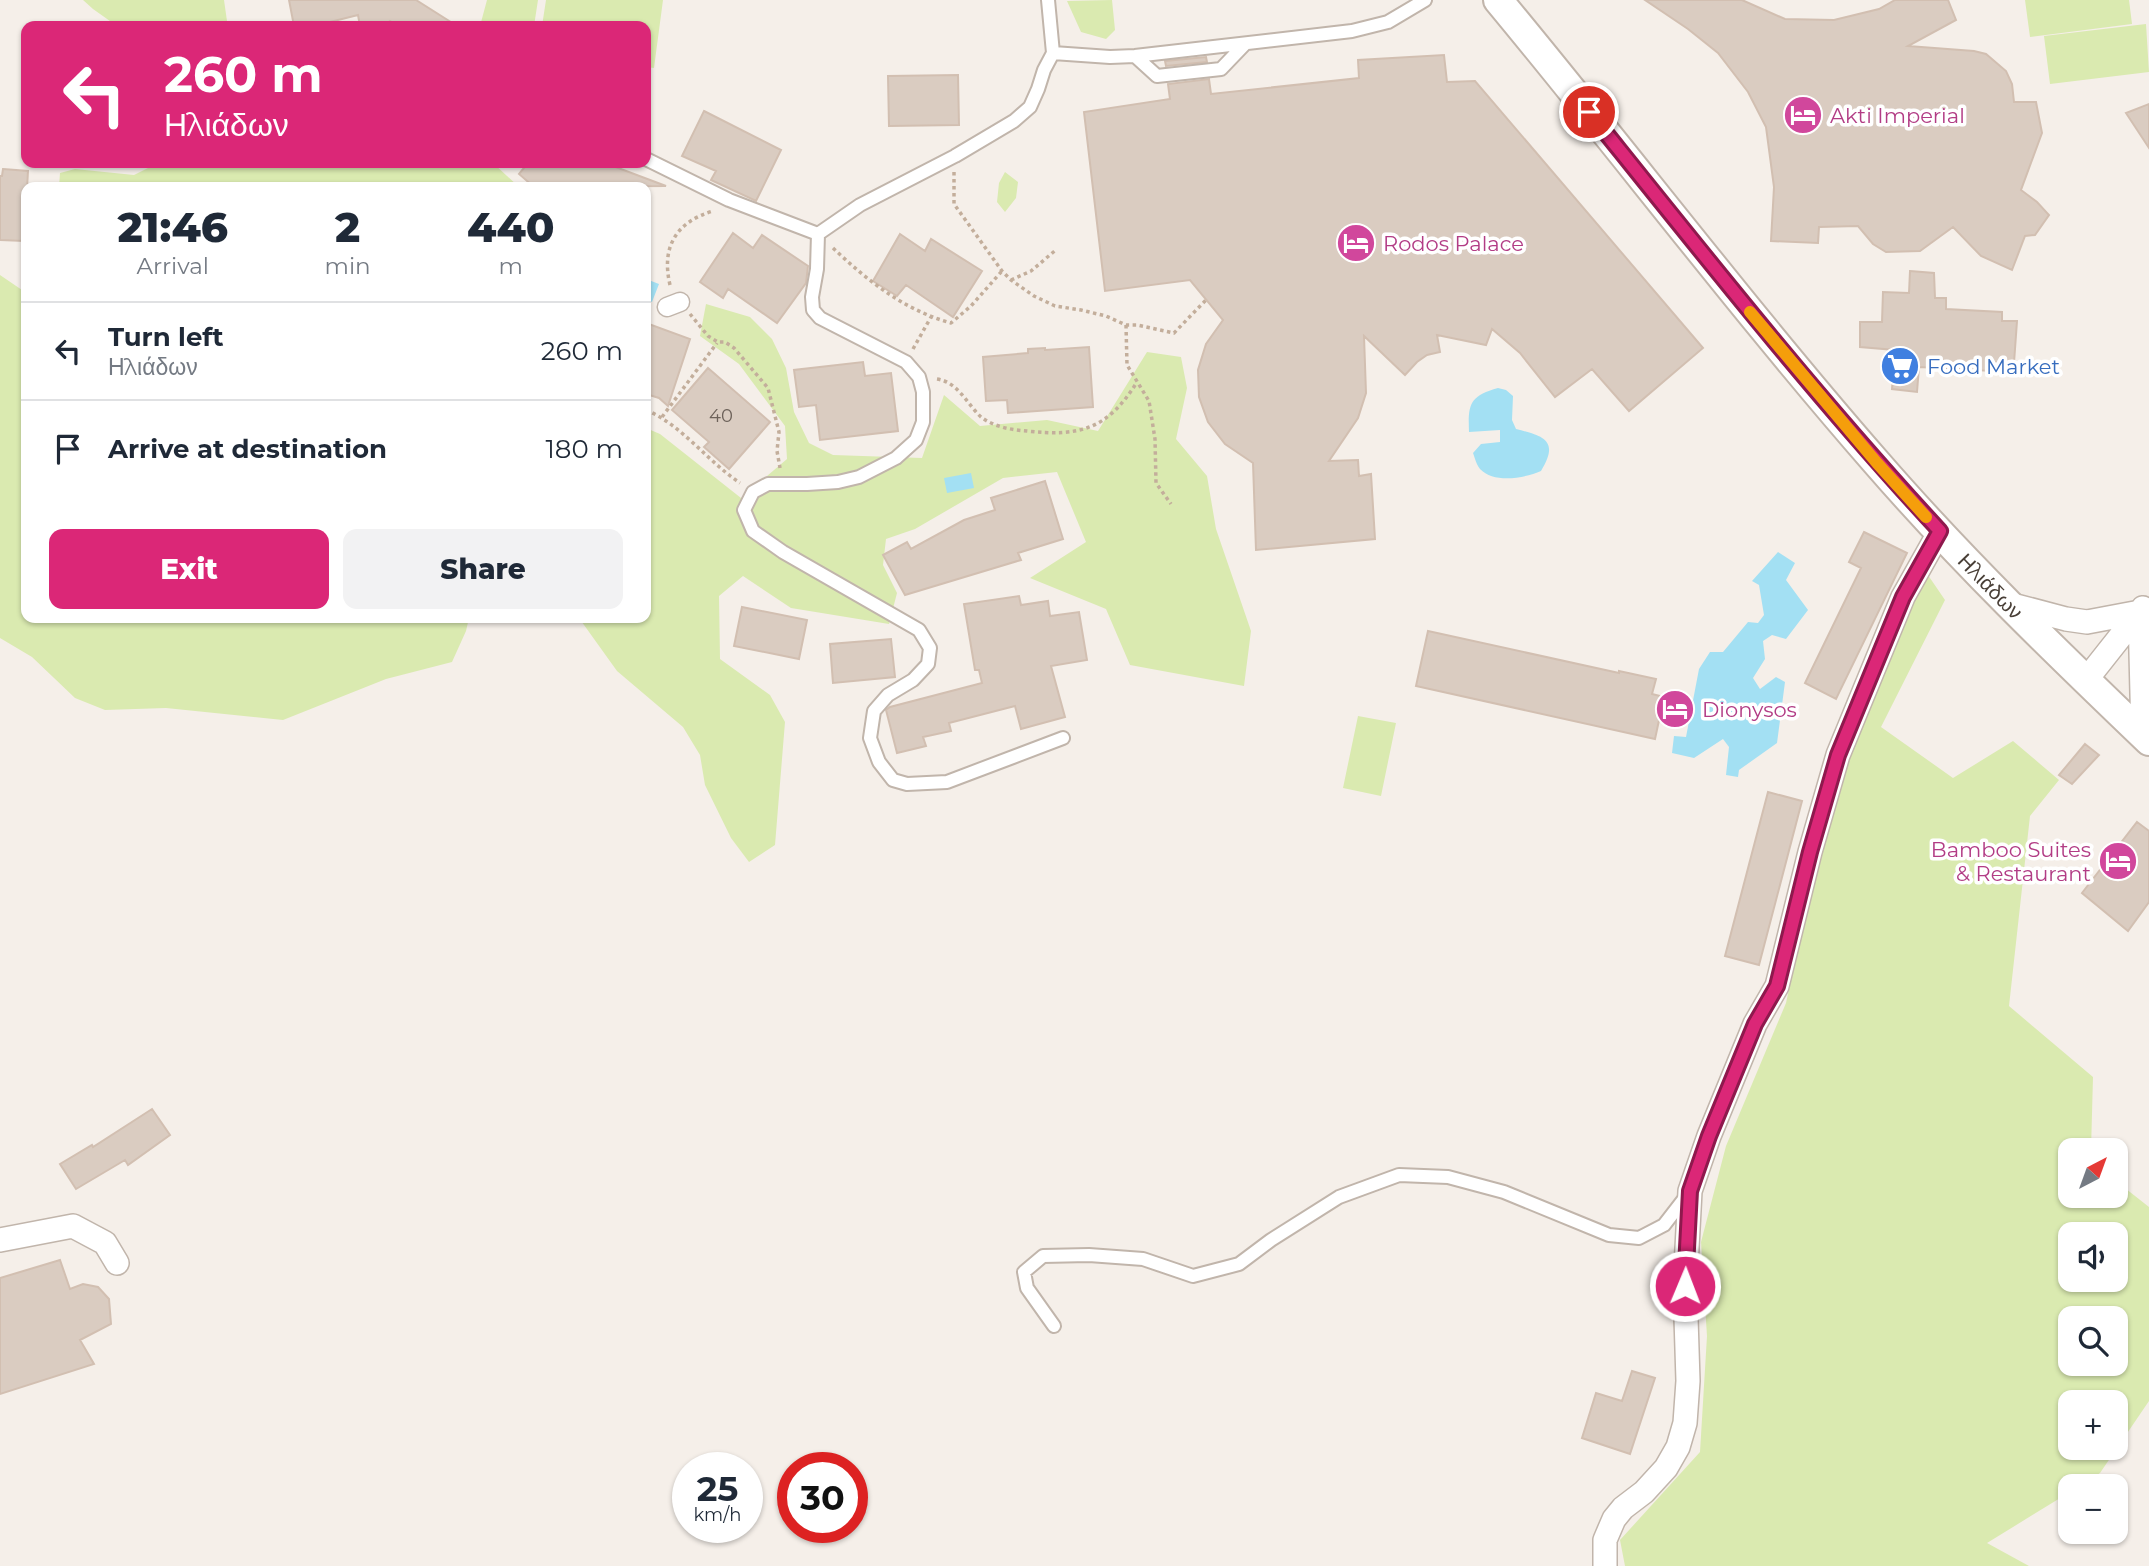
<!DOCTYPE html>
<html lang="en">
<head>
<meta charset="utf-8">
<style>
  body { margin:0; font-family:Montserrat,sans-serif; background:#f2f2f3; color:#1f2937; height:100vh; display:flex; flex-direction:column; font-size:26px; white-space:nowrap }
  * { box-sizing:border-box; margin:0 }
  p { font-size:23px; color:#747a83 }
  .icon { flex:none; width:38px; height:38px; fill:none; stroke:currentColor; stroke-width:2; stroke-linecap:round; stroke-linejoin:round }
  .map { position:relative; flex:1; overflow:hidden }
  .side { position:absolute; left:21px; top:182px; width:630px; height:441px; display:flex; flex-direction:column; background:#fff; border-radius:14px; box-shadow:0 2px 5px #0004 }
  .side>* { flex:none }
  .top-card { position:absolute; left:21px; top:21px; width:630px; height:147px; border-radius:14px; box-shadow:0 2px 5px #0004; background:#db2777; color:#fff; overflow:hidden }
  .needle { width:46px; rotate:41deg }
  .tools { position:absolute; left:2058px; top:1138px; display:grid; gap:14px }
  .tools a { display:grid; place-items:center; width:70px; height:70px; border-radius:14px; background:#fff; box-shadow:0 2px 5px #0004; font-size:35px }
  .speed { position:absolute; left:672px; top:1452px; display:flex; gap:14px; font-size:35px; font-weight:700; text-align:center }
  .speed>* { display:grid; place-content:center; width:91px; height:91px; border-radius:50%; background:#fff; box-shadow:0 2px 5px #0004; line-height:1 }
  .speed small { font-size:18px; font-weight:400 }
  .speed .limit { border:10px solid #d22; background:#fff; color:#111 }
  .pin { position:absolute; display:grid; place-items:center; width:60px; height:60px; color:#fff; margin:-30px; border:4px solid #fff; border-radius:50%; box-shadow:0 2px 7px #0007 }
  .me { position:absolute; width:77px; margin:-38px; rotate:1deg; stroke-linejoin:round; filter:drop-shadow(0 0 5px #0008) }
  .turn { display:flex; align-items:center; gap:24px; height:147px; padding:0 28px; font-size:32px }
  .turn .icon { width:91px; height:91px; stroke-width:2.5 }
  .turn b { display:block; font-size:49px; line-height:60px }
  .eta { display:flex; justify-content:space-evenly; align-items:center; height:119px; text-align:center }
  .eta b { font-size:42px; font-weight:800; line-height:49px }
  .button { display:flex; gap:14px; margin-top:auto; padding:14px 28px }
  .button a { flex:1; height:80px; border-radius:14px; background:#db2777; color:#fff; font-size:28px; font-weight:800; line-height:80px; text-align:center }
  .button a+a { background:#f2f2f3; color:#1f2937 }
  ul { padding:0; list-style:none }
  li { display:flex; align-items:center; gap:21px; height:98px; padding:0 28px; border-top:2px solid #e0e1e3 }
  li div { flex:1 }
  li b { display:block; font-size:26px }
  li em { font-style:normal }
  .map>svg:first-child { display:block }
  .green { fill:#daeab0; fill-rule:evenodd }
  .water { fill:#a3e0f3 }
  .building { fill:#daccc1; stroke:#d2bfb1; stroke-width:2 }
  .lines { fill:none; stroke-linecap:round; stroke-linejoin:round }
  .service-casing { stroke:#c1b5ab; stroke-width:16 }
  .pedestrian-casing { stroke:#c1b5ab; stroke-width:21 }
  .minor-casing { stroke:#c1b5ab; stroke-width:26 }
  .tertiary-casing { stroke:#c1b5ab; stroke-width:32 }
  .path { stroke:#c3ae9b; stroke-width:3.5; stroke-dasharray:3.5 3.5; stroke-linecap:butt }
  .service { stroke:#fff; stroke-width:12 }
  .pedestrian { stroke:#fff; stroke-width:18 }
  .minor { stroke:#fff; stroke-width:23 }
  .tertiary { stroke:#fff; stroke-width:28 }
  .route-casing { stroke:#8e194d; stroke-width:18 }
  .route { stroke:#db2777; stroke-width:12 }
  .slow { stroke:#f59e0b; stroke-width:12 }
  .labels { text-anchor:middle; dominant-baseline:central; stroke-width:7; stroke-linejoin:round; paint-order:stroke }
  .number-label { font-size:18px; fill:#6d625a }
  .hotel-label { font-size:21px; fill:#b23c85; stroke:#fff; text-anchor:start }
  .shop-label { font-size:21px; fill:#366cbe; stroke:#fff; text-anchor:start }
  .street-label { font-size:21px; fill:#493f37; stroke:#fff }
</style>
</head>
<body>
<div class="map">
<svg width="2149" height="1566" viewBox="0 0 2149 1566">
  <rect width="100%" height="100%" fill="#f5efe9"/>
  <!-- green -->
  <path class="green" d="M 83,0 L 224,0 L 227,21 L 232,26 L 117,26 L 93,9 Z
    M 487,0 L 538,0 L 534,26 L 480,26 Z
    M 546,0 L 663,0 L 654,68 L 646,67 L 646,26 L 542,26 Z
    M 1112,0 L 1115,30 L 1106,39 L 1081,32 L 1067,1 Z
    M 2025,0 L 2129,0 L 2132,24 L 2030,37 Z
    M 2146,24 L 2149,72 L 2050,84 L 2044,36 Z
    M 158,163 L 493,163 L 519,187 L 59,187 L 60,173 L 75,169 L 134,175 Z
    M 1005,172 L 1018,182 L 1016,198 L 1005,212 L 997,202 L 999,183 Z
    M 0,275 L 22,290 L 26,289 L 26,618 L 469,618 L 466,631 L 452,662 L 386,679 L 283,720 L 166,708 L 105,710 L 75,698 L 32,657 L 0,638 Z
    M 706,304 L 750,317 L 772,339 L 786,368 L 794,412 L 809,443 L 833,455 L 922,458 L 944,395 L 980,426 L 1047,420 L 1098,431 L 1147,352 L 1181,357 L 1187,388 L 1176,439 L 1207,476 L 1216,529 L 1251,631 L 1244,686 L 1130,665 L 1106,609 L 1030,578 L 1086,542 L 1057,472 L 1003,478 L 915,529 L 886,539 L 883,565 L 897,593 L 889,624 L 791,608 L 743,576 L 719,596 L 720,659 L 770,695 L 785,722 L 775,845 L 749,862 L 731,838 L 705,785 L 700,755 L 683,727 L 617,671 L 579,618 L 646,618 L 646,428 L 660,434 L 741,498 L 787,459 L 785,426 L 739,364 L 700,336 Z
    M 1917,559 L 1945,600 L 1881,727 L 1953,778 L 2013,741 L 2059,780 L 2030,816 L 2009,1006 L 2093,1077 L 2091,1150 L 2070,1150 L 2070,1195 L 2116,1195 L 2116,1181 L 2149,1207 L 2149,1401 L 2100,1473 L 2080,1486 L 2070,1486 L 2070,1492 L 1987,1543 L 2029,1566 L 1625,1566 L 1620,1540 L 1700,1452 L 1707,1336 L 1701,1242 L 1726,1146 L 1786,1003 L 1838,763 ZM 2070,1234 L 2116,1234 L 2116,1279 L 2070,1279 ZM 2070,1318 L 2116,1318 L 2116,1363 L 2070,1363 ZM 2070,1402 L 2116,1402 L 2116,1447 L 2070,1447 Z
    M 1358,716 L 1396,723 L 1381,796 L 1343,788 Z"/>
  <!-- water -->
  <path class="water" d="M 646,279 L 659,284 L 652,302 L 646,300 Z
    M 1498,388 L 1506,390 L 1513,396 L 1512,420 L 1516,429 C 1543,436 1560,440 1541,471 C 1525,478 1494,484 1480,469 C 1476,464 1475,458 1473,453 L 1481,444 L 1500,442 L 1500,430 L 1469,432 C 1468,405 1469,396 1498,388 Z
    M 971,473 L 974,488 L 947,493 L 944,478 Z
    M 1778,552 L 1795,563 L 1786,580 L 1808,610 L 1786,639 L 1772,635 L 1763,641 L 1765,659 L 1753,678 L 1760,689 L 1776,677 L 1785,682 L 1777,743 L 1739,770 L 1738,777 L 1726,775 L 1729,747 L 1723,739 L 1694,758 L 1672,753 L 1674,736 L 1686,737 L 1699,669 L 1710,652 L 1723,652 L 1748,622 L 1758,623 L 1764,615 L 1759,585 L 1752,581 Z"/>
  <!-- building -->
  <path class="building" d="M 289,0 L 416,0 L 457,26 L 397,26 L 390,21 L 384,26 L 360,26 L 358,15 L 314,26 L 294,26 Z
    M 1645,0 L 1742,0 L 1785,19 L 1834,20 L 1879,9 L 1895,0 L 1948,0 L 1956,20 L 1908,46 L 1974,51 L 1986,54 L 2006,71 L 2012,84 L 2014,102 L 2036,102 L 2042,133 L 2021,190 L 2037,202 L 2049,215 L 2035,235 L 2025,236 L 2012,270 L 1981,256 L 1953,227 L 1920,251 L 1886,252 L 1873,244 L 1858,226 L 1819,227 L 1818,243 L 1771,241 L 1774,187 L 1766,127 L 1748,92 L 1718,53 L 1688,29 Z
    M 1444,55 L 1447,82 L 1475,81 L 1703,348 L 1629,411 L 1592,369 L 1555,397 L 1520,353 L 1492,329 L 1486,345 L 1437,335 L 1440,352 L 1427,355 L 1417,362 L 1405,375 L 1364,336 L 1366,393 L 1358,418 L 1329,461 L 1358,460 L 1359,476 L 1371,474 L 1375,539 L 1256,550 L 1253,463 L 1225,444 L 1208,422 L 1199,397 L 1198,370 L 1206,344 L 1223,320 L 1190,280 L 1105,291 L 1084,112 L 1170,99 L 1168,84 L 1209,79 L 1211,94 L 1359,78 L 1358,60 Z
    M 1206,57 L 1207,62 L 1166,66 L 1165,61 Z
    M 958,75 L 959,125 L 889,126 L 888,76 Z
    M 2149,104 L 2149,148 L 2126,113 Z
    M 704,111 L 781,150 L 756,201 L 711,180 L 716,171 L 682,156 Z
    M 528,163 L 605,163 L 666,186 L 534,187 L 519,174 Z
    M 3,169 L 28,171 L 24,241 L 0,240 L 0,176 L 2,176 Z
    M 733,233 L 753,248 L 762,235 L 808,266 L 806,283 L 777,323 L 728,289 L 723,298 L 700,282 Z
    M 900,234 L 925,251 L 931,239 L 982,271 L 953,317 L 906,285 L 897,296 L 873,281 Z
    M 1910,271 L 1934,273 L 1935,298 L 1946,298 L 1946,309 L 2002,312 L 2002,321 L 2017,321 L 2014,363 L 1993,362 L 1992,371 L 1919,367 L 1917,392 L 1892,389 L 1895,350 L 1860,347 L 1860,322 L 1882,322 L 1883,292 L 1909,293 Z
    M 646,323 L 690,339 L 668,406 L 659,398 L 646,394 Z
    M 1089,347 L 1093,407 L 1008,413 L 1007,400 L 986,401 L 983,357 L 1028,353 L 1028,349 L 1045,348 L 1045,350 Z
    M 863,362 L 865,376 L 891,373 L 898,431 L 820,440 L 816,405 L 799,407 L 794,370 Z
    M 708,368 L 770,422 L 729,469 L 704,447 L 709,442 L 672,410 Z
    M 1045,481 L 1063,539 L 1018,553 L 1021,560 L 905,595 L 883,555 L 907,542 L 911,549 L 964,520 L 995,510 L 991,498 Z
    M 1864,532 L 1907,553 L 1836,699 L 1805,683 L 1861,568 L 1849,562 Z
    M 1019,596 L 1021,605 L 1048,601 L 1050,616 L 1079,612 L 1087,660 L 1051,666 L 1065,717 L 1021,729 L 1015,706 L 949,723 L 951,731 L 923,737 L 926,746 L 897,753 L 886,710 L 890,707 L 982,683 L 979,670 L 975,670 L 964,604 Z
    M 742,607 L 807,620 L 799,659 L 734,646 Z
    M 1428,631 L 1619,673 L 1619,671 L 1656,679 L 1652,694 L 1664,697 L 1655,739 L 1416,686 Z
    M 891,639 L 895,677 L 833,683 L 830,644 Z
    M 2085,744 L 2099,755 L 2072,784 L 2059,775 Z
    M 1768,792 L 1802,801 L 1759,965 L 1725,956 Z
    M 2137,822 L 2149,831 L 2149,902 L 2128,931 L 2082,893 Z
    M 152,1109 L 170,1135 L 128,1165 L 125,1160 L 76,1189 L 60,1164 L 92,1145 L 93,1147 Z
    M 60,1260 L 70,1289 L 83,1284 L 98,1287 L 109,1299 L 111,1324 L 80,1340 L 94,1364 L 0,1394 L 0,1278 Z
    M 1632,1371 L 1655,1378 L 1630,1454 L 1582,1438 L 1596,1393 L 1622,1401 Z"/>
  <g class="lines">
    <!-- service casing -->
    <g class="service-casing">
      <path id="service" d="M 1048,0 L 1053,53 L 1044,70 L 1038,89 L 1030,107 L 1014,121 L 955,156 L 860,205 L 818,234 L 817,269 L 812,297 L 813,310 L 820,318 L 906,362 L 919,377 L 923,392 L 923,422 L 916,440 L 896,458 L 859,477 L 838,482 L 807,484 L 768,484 L 753,492 L 744,510 L 753,531 L 783,552 L 919,630 L 930,648 L 928,664 L 913,680 L 888,695 L 874,711 L 870,738 L 879,762 L 893,780 L 907,784 L 947,782 L 1063,738
        M 1053,53 L 1110,57 L 1135,56 L 1352,31 L 1388,22 L 1425,0
        M 1135,56 L 1157,76 L 1221,69 L 1244,45
        M 646,159 L 729,200 L 818,234
        M 1054,1326 L 1027,1288 L 1024,1272 L 1043,1256 L 1089,1255 L 1143,1259 L 1193,1276 L 1239,1264 L 1271,1240 L 1339,1197 L 1399,1175 L 1448,1177 L 1504,1192 L 1609,1235 L 1639,1238 L 1664,1225 L 1688,1194"/>
    </g>
    <!-- pedestrian casing -->
    <g class="pedestrian-casing">
      <path id="pedestrian" d="M 667,307 L 680,302"/>
    </g>
    <!-- minor casing -->
    <g class="minor-casing">
      <path id="minor" d="M 2009,604 L 2066,619 L 2087,622 L 2140,612
        M 2140,612 L 2143,735
        M 2086,680 L 2143,608
        M 0,1240 L 73,1226 L 105,1243 L 117,1263
        M 1605,1566 L 1605,1540 L 1614,1519 L 1623,1508 L 1644,1492 L 1666,1468 L 1678,1447 L 1685,1423 L 1688,1381 L 1685,1286 L 1690,1191 L 1709,1136 L 1755,1024 L 1777,986 L 1810,852 L 1838,755 L 1903,597 L 1940,531"/>
    </g>
    <!-- tertiary casing -->
    <g class="tertiary-casing">
      <g id="tertiary">
        <path id="s1" d="M 1498,0 C 1625,153 1745,312 1876,462 C 1961,560 2055,651 2149,741"/>
      </g>
    </g>
    <!-- path -->
    <path class="path" d="M 954,172 L 954,204 L 1002,271 L 1011,280 L 1034,296 L 1055,306 L 1081,310 L 1106,316 L 1126,325 L 1137,325 L 1174,333 L 1206,300
      M 833,248 C 868,281 904,310 951,323 L 971,306 L 1002,271
      M 1011,280 L 1031,271 L 1057,249
      M 670,285 C 661,247 676,222 713,211
      M 690,314 L 708,336 L 718,342 L 725,342 L 734,348 L 768,388 L 779,432 L 777,451 L 780,468
      M 1126,325 L 1127,365 L 1149,401 L 1155,439 L 1156,483 L 1171,504
      M 913,349 L 931,317
      M 937,379 C 958,382 967,404 981,417 C 994,427 1012,430 1027,431 C 1080,437 1108,429 1137,382
      M 646,410 C 682,425 707,461 740,483
      M 662,417 L 717,343"/>
    <!-- service -->
    <use href="#service" class="service"/>
    <!-- pedestrian -->
    <use href="#pedestrian" class="pedestrian"/>
    <!-- minor -->
    <use href="#minor" class="minor"/>
    <!-- tertiary -->
    <use href="#tertiary" class="tertiary"/>
  </g>
  <g class="lines">
    <!-- route casing -->
    <g class="route-casing">
      <path id="route" d="M 1589,112 C 1703,254 1816,397 1940,531 L 1903,597 L 1838,755 L 1810,852 L 1777,986 L 1755,1024 L 1709,1136 L 1690,1191 L 1685,1286"/>
    </g>
    <!-- route -->
    <use href="#route" class="route"/>
    <!-- slow -->
    <path class="slow" d="M 1750,312 L 1877,463 L 1926,517"/>
  </g>
  <!-- icons -->
  <defs>
    <g id="hotel-disc" transform="scale(2.0125)"><circle r="9.5" fill="#d1479c" stroke="#fff"/><path d="M-6-4.5h1.5V1H6V5H4.5V3h-9V5H-6ZM-4 0a1.8 1.8 0 1 1 3.6 0ZM.5 0V-2.5h3Q6-2.5 6 0Z" fill="#fff"/></g>
    <g id="supermarket-disc" transform="scale(2.0125)"><circle r="9.5" fill="#3f7fe0" stroke="#fff"/><path d="M-6-5.5h2.5l.6 2H6L4.5 2H-2.5L-4.4-4H-6ZM-1.5 3.2a1.3 1.3 0 1 0 .1 0ZM3 3.2a1.3 1.3 0 1 0 .1 0Z" fill="#fff"/></g>
  </defs>
  <g fill-rule="evenodd">
    <use href="#hotel-disc" x="1803" y="115"/>
    <use href="#hotel-disc" x="1356" y="243"/>
    <use href="#supermarket-disc" x="1900" y="366"/>
    <use href="#hotel-disc" x="1675" y="709"/>
    <use href="#hotel-disc" x="2118" y="861"/>
  </g>
  <g class="labels">
    <!-- number labels -->
    <g class="number-label">
      <text x="721" y="416">40</text>
    </g>
    <!-- hotel labels -->
    <g class="hotel-label">
      <text x="1830" y="115">Akti Imperial</text>
      <text x="1383" y="243">Rodos Palace</text>
      <text x="1702" y="709">Dionysos</text>
      <text x="2091" y="849" text-anchor="end">Bamboo Suites<tspan x="2091" dy="24">&amp; Restaurant</tspan></text>
    </g>
    <!-- shop labels -->
    <g class="shop-label">
      <text x="1927" y="366">Food Market</text>
    </g>
    <!-- street labels -->
    <g class="street-label">
      <text stroke="none"><textPath href="#s1" startOffset="766">Ηλιάδων</textPath></text>
    </g>
  </g>
</svg>
<div class="tools">
<a><svg class="needle" viewBox="-14 -14 28 28"><path d="M0-13l5 13h-10z" fill="#e53935"/><path d="M0 13l5-13h-10z" fill="#747a83"/></svg></a>
<a><svg class="icon" aria-label="sound" viewBox="0 0 24 24"><path d="M4 9h4l5-4v14l-5-4H4zM17 9q2 3 0 6"/></svg></a>
<a><svg class="icon" aria-label="search" viewBox="0 0 24 24"><circle cx="10" cy="10" r="6"/><path d="M15 15l6 6"/></svg></a>
<a>+</a>
<a>−</a>
</div>
<div class="speed"><div>25<small>km/h</small></div><div class="limit">30</div></div>
<div class="pin" style="left:1589px;top:112px;background:#d93025"><svg class="icon" aria-label="arrive" viewBox="0 0 24 24"><path d="M6 21V4h12l-3 4 3 4H6"/></svg></div>
<svg class="me" style="left:1685px;top:1286px" viewBox="-20 -20 40 40"><circle r="17" fill="#db2777" stroke="#fff" stroke-width="3"/><path d="M0-11L8 9 0 5-8 9z" fill="#fff"/></svg>
<div class="top-card">
<div class="turn"><svg class="icon" aria-label="left" viewBox="0 0 24 24"><path d="M17 20v-9H6M10 6l-5 5 5 5"/></svg><div><b>260 m</b>Ηλιάδων</div></div>
</div>
<section class="side">
<div class="eta">
<div><b>21:46</b><p>Arrival</p></div>
<div><b>2</b><p>min</p></div>
<div><b>440</b><p>m</p></div>
</div>
<ul>
<li><svg class="icon" aria-label="left" viewBox="0 0 24 24"><path d="M17 20v-9H6M10 6l-5 5 5 5"/></svg><div><b>Turn left</b><p>Ηλιάδων</p></div><em>260 m</em></li>
<li><svg class="icon" aria-label="arrive" viewBox="0 0 24 24"><path d="M6 21V4h12l-3 4 3 4H6"/></svg><div><b>Arrive at destination</b></div><em>180 m</em></li>
</ul>
<div class="button"><a>Exit</a><a>Share</a></div>
</section>
</div>
</body>
</html>
